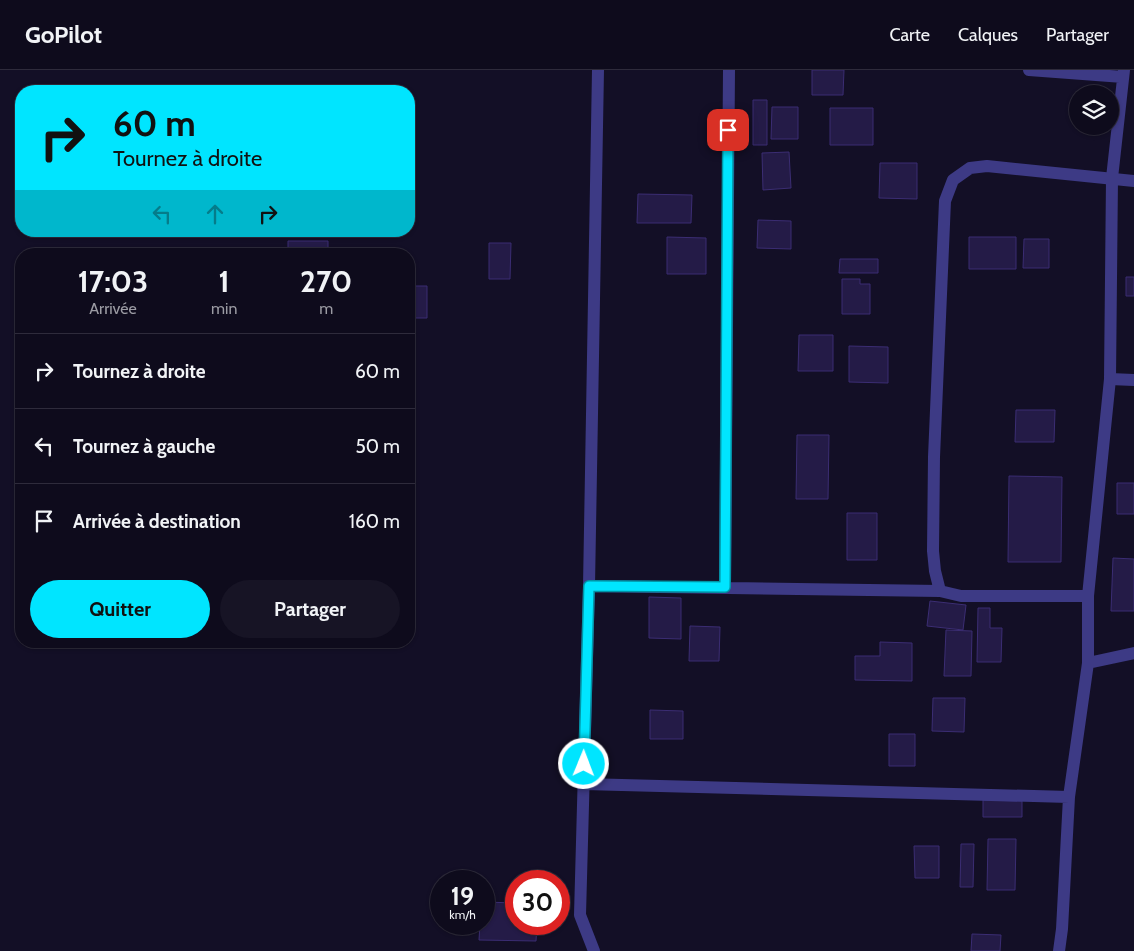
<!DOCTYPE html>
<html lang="fr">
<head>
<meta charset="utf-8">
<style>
  body { margin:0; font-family:Cabin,sans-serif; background:#171425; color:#f1f3f6; height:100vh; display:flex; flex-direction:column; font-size:19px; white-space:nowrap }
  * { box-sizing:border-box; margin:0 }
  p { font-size:16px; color:#9b9ba3 }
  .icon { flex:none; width:28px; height:28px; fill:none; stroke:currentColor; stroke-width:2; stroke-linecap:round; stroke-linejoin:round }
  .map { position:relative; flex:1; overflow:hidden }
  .side { position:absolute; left:15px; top:178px; width:400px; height:400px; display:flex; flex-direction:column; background:#0e0b1c; border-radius:20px; box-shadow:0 1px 4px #0004,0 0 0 1px #2e2b3b }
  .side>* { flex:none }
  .hud { position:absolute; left:15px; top:15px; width:400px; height:152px; border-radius:20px; box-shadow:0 1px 4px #0004,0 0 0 1px #2e2b3b; background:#00e5ff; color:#111; overflow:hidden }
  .tools { position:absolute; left:1069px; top:15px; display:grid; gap:10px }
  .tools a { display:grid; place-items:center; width:50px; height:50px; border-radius:50%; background:#0e0b1c; box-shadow:0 1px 4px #0004,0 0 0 1px #2e2b3b; font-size:25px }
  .speed { position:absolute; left:430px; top:800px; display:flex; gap:10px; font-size:25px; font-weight:700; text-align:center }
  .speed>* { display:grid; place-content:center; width:65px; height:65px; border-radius:50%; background:#0e0b1c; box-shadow:0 1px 4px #0004,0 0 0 1px #2e2b3b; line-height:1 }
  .speed small { font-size:12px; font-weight:400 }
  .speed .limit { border:8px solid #d22; background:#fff; color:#111 }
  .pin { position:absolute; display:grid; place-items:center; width:42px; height:42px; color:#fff; margin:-21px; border-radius:10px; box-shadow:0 2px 8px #0006 }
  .me { position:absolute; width:55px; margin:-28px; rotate:1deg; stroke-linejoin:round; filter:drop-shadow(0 0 4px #0008) }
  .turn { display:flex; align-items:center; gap:18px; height:105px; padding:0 15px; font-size:22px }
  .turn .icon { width:65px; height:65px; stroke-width:2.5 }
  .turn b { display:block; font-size:35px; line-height:42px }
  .lanes { display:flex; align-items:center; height:48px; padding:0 15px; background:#0003; justify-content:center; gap:25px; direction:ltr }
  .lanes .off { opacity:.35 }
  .eta { display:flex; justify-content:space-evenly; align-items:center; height:85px; text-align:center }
  .eta b { font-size:30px; font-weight:700; line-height:35px }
  .cta { display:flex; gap:10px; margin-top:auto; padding:10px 15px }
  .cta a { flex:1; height:58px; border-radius:30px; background:#00e5ff; color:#111; font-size:20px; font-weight:700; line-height:58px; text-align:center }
  .cta a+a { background:#171425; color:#f1f3f6 }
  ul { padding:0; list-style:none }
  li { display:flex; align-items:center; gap:15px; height:75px; padding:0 15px; border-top:1px solid #2e2b3b }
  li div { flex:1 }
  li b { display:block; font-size:19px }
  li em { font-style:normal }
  header { display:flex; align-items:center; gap:30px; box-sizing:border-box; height:70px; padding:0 25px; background:#0e0b1c; border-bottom:1px solid #2e2b3b }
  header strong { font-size:24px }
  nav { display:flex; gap:28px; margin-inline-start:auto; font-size:18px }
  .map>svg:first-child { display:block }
  .building { fill:#241b47; stroke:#3b2d73 }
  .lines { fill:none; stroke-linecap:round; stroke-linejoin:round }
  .street { stroke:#3d3a85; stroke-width:12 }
  .route-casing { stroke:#0095a6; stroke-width:12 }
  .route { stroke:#00e5ff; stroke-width:9 }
</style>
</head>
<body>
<header>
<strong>GoPilot</strong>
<nav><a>Carte</a><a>Calques</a><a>Partager</a></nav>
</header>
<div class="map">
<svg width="1134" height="881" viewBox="0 0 1134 881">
  <rect width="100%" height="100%" fill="#130f26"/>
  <!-- building -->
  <path class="building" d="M 812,0 L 844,0 L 843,25 L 812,25 Z
    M 753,30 L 767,30 L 767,75 L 753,75 Z
    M 772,37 L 798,37 L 798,69 L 771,69 Z
    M 830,38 L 873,38 L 873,75 L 830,75 Z
    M 789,82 L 791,118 L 763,120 L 762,83 Z
    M 880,93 L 917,93 L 917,129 L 879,128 Z
    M 638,124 L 692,125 L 691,153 L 637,153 Z
    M 758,150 L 791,151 L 791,179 L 757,178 Z
    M 667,167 L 706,168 L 706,204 L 667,204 Z
    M 969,167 L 1016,167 L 1016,199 L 969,199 Z
    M 1024,169 L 1049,169 L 1049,198 L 1023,198 Z
    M 288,171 L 328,171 L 328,184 L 288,184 Z
    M 489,173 L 511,173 L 510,209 L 489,209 Z
    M 840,189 L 878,189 L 878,203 L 839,203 Z
    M 1126,207 L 1134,207 L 1134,226 L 1126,226 Z
    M 842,209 L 860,209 L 860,214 L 870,214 L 870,244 L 842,244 Z
    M 409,216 L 427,216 L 427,248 L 409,248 Z
    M 799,265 L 833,265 L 833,301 L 798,301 Z
    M 849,276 L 888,277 L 888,313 L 849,312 Z
    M 1016,340 L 1055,340 L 1054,372 L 1015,372 Z
    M 797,365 L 829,365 L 828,429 L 796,429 Z
    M 1009,406 L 1062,407 L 1061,492 L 1008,492 Z
    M 1117,413 L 1134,413 L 1134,444 L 1117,444 Z
    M 847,443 L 877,443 L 877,490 L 847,490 Z
    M 1113,488 L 1134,489 L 1134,541 L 1111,541 Z
    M 649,527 L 681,528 L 681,569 L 649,568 Z
    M 930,531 L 966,535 L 963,560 L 927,556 Z
    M 978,538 L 990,538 L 990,558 L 1002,558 L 1001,592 L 977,592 Z
    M 690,556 L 720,557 L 719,591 L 689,591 Z
    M 946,560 L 972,561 L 971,606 L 944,606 Z
    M 880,572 L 912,573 L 912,611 L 855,610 L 855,586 L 880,586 Z
    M 933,628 L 965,628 L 964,662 L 932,661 Z
    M 650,640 L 683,641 L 683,669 L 650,669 Z
    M 889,664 L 915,664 L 915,696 L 889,696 Z
    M 983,730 L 1022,731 L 1022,747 L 983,747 Z
    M 988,769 L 1016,769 L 1015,820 L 987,820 Z
    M 961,774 L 974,774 L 973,817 L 960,817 Z
    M 914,776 L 939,776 L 939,808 L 915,808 Z
    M 484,832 L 516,833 L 516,854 L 537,854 L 536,871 L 479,870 L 480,854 L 484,854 Z
    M 972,864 L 1001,865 L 1000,881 L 971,881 Z"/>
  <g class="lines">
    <!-- street -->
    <path class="street" d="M 1029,0 L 1123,7
      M 1110,309 L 1134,310
      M 589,516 L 940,521
      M 725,517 L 729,0
      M 1088,526 L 961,526 L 940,521 L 935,501 L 933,481 L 934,387 L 945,131 L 953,110 L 970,98 L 987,96 L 1134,111
      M 1088,593 L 1134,583
      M 584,714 L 1069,727
      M 594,881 L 580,845 L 589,516 L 598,0
      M 1059,881 L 1062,859 L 1069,727 L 1088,593 L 1088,526 L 1110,309 L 1112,108 L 1124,0"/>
  </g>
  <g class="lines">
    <!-- route casing -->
    <g class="route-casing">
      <path id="route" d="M 584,694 L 589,516 L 725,517 L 728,60"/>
    </g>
    <!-- route -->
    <use href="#route" class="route"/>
  </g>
</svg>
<div class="tools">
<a><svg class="icon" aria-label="layers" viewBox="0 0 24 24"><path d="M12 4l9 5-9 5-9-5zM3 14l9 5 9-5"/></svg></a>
</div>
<div class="speed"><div>19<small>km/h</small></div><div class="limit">30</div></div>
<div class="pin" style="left:728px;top:60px;background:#d93025"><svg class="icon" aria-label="arrive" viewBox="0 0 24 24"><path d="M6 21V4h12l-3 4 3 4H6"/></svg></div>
<svg class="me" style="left:584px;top:694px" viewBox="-20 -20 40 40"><circle r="17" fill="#00e5ff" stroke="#fff" stroke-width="3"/><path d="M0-11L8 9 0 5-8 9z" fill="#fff"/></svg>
<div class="hud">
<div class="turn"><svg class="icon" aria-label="right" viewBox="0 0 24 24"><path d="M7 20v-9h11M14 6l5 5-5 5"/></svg><div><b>60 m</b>Tournez à droite</div></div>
<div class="lanes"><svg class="icon off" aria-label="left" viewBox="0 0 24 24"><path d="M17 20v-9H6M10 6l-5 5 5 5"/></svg><svg class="icon off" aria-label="ahead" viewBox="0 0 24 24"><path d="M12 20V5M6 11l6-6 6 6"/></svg><svg class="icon" aria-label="right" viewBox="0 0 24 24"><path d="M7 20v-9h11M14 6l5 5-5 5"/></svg></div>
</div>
<section class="side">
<div class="eta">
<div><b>17:03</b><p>Arrivée</p></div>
<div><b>1</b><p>min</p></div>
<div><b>270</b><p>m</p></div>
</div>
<ul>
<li><svg class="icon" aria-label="right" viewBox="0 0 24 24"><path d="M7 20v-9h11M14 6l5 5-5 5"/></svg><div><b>Tournez à droite</b></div><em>60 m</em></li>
<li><svg class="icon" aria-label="left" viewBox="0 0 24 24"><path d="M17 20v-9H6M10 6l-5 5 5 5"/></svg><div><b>Tournez à gauche</b></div><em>50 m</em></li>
<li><svg class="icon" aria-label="arrive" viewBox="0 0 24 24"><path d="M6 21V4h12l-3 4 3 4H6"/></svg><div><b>Arrivée à destination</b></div><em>160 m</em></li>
</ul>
<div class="cta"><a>Quitter</a><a>Partager</a></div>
</section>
</div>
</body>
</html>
